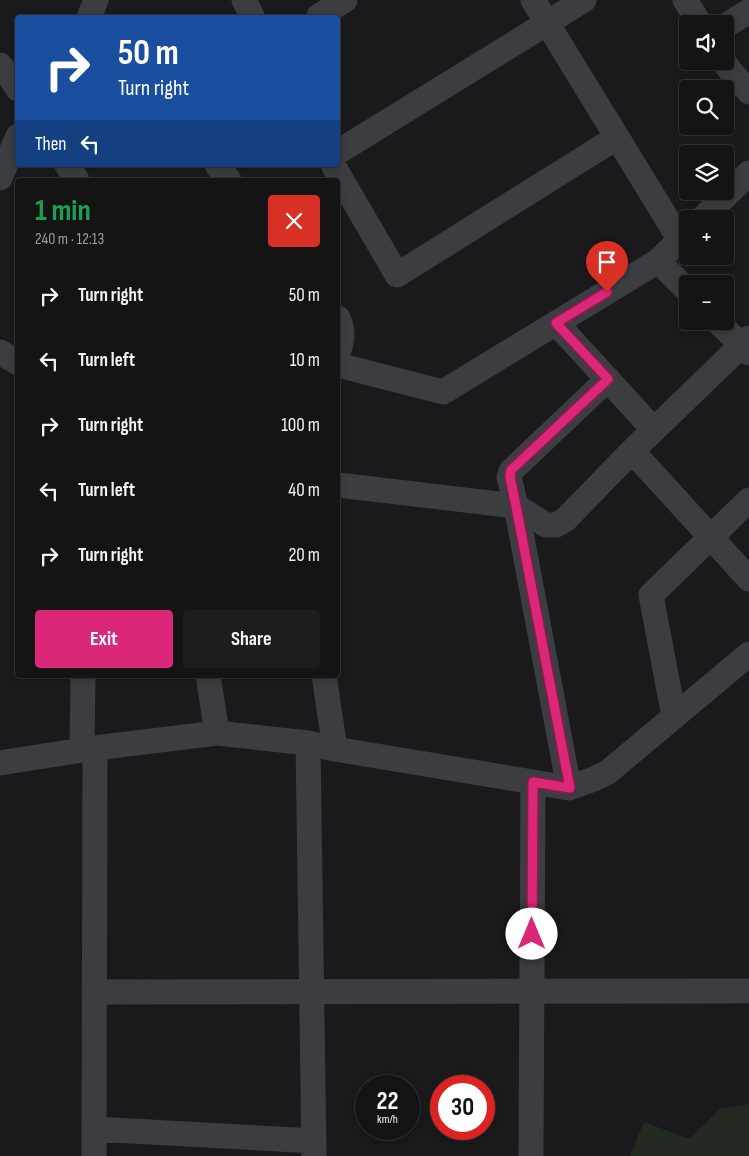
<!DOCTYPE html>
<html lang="en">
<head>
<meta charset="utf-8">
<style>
  body { margin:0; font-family:"Sofia Sans Condensed",sans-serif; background:#1d1d1e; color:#f1f3f6; height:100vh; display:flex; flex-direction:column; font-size:19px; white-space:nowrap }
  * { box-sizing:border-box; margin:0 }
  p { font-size:16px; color:#9d9ea0 }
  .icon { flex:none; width:28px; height:28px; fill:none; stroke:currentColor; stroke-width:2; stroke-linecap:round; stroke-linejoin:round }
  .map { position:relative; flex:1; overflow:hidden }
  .side { position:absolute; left:15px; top:178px; width:325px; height:500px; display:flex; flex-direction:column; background:#141415; border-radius:5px; box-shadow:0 2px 8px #0003,0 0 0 1px #333334 }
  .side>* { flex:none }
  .banner { position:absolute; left:15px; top:15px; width:325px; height:152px; border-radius:5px; box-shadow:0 2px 8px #0003,0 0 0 1px #333334; background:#1a4fa0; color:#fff; overflow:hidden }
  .buttons { position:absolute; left:679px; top:15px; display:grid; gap:10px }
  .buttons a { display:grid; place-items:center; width:55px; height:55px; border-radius:5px; background:#141415; box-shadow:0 2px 8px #0003,0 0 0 1px #333334; font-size:25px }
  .speed { position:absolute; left:355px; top:1075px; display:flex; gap:10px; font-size:25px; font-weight:700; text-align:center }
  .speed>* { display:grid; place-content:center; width:65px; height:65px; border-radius:50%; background:#141415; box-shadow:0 2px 8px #0003,0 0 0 1px #333334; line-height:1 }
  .speed small { font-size:12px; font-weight:400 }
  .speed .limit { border:8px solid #d22; background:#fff; color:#111 }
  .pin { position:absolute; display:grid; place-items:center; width:42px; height:42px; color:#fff; margin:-51px -21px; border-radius:50% 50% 50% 0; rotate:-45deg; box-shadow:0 0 5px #0007 }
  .pin .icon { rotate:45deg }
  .me { position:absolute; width:55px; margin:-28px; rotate:0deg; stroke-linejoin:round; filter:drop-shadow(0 0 4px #0008) }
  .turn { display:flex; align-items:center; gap:18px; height:105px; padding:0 20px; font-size:22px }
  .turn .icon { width:65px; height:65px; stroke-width:2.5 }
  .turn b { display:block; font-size:35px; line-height:42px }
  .then { display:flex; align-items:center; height:48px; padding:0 20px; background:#0003; gap:10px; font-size:19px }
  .round { display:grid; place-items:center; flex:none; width:52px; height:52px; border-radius:5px; background:#1d1d1e }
  .headline { display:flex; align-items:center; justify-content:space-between; height:85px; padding:0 20px }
  h1 { font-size:30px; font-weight:700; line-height:38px; color:#1e9e55 }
  .primary-button { display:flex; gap:10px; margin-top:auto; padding:10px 20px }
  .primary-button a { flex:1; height:58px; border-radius:5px; background:#db2777; color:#fff; font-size:20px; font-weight:700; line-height:58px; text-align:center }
  .primary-button a+a { background:#1d1d1e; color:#f1f3f6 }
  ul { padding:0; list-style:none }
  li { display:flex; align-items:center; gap:15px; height:65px; padding:0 20px }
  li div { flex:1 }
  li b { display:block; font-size:19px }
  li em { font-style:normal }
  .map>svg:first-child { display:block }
  .green { fill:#222a22 }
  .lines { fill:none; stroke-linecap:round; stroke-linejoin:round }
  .minor { stroke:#3b3d41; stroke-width:25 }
  .route-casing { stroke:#8e194d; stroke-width:12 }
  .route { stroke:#db2777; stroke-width:9 }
</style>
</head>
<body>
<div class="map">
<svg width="749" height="1156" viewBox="0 0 749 1156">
  <rect width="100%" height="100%" fill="#1a1a1c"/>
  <!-- green -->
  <path class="green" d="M 749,1104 L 749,1156 L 630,1156 L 644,1122 L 689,1139 L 720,1109 Z"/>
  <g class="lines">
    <!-- minor -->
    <path class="minor" d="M 244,0 L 253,18
      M 533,0 L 680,240
      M 685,0 L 700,24
      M 319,16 L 345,0
      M 89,18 L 96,0
      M 725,26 L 749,11
      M 723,61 L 733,74 L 749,92
      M 0,65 L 8,74 L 18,89
      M 338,152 L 547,23 L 584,0
      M 67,165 L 77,180
      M 217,165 L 229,180
      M 333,165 L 397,275 L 616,138
      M 0,178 L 18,136
      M 702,219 L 749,173
      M 658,261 L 688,291
      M 338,318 C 343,329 343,341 338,352
      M 717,321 L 749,353
      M 556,323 L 654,430
      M 0,352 L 18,363
      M 338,365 L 443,392 L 658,261 L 688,232
      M 632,451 L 749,579
      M 338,485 L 516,506 L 546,525 L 556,525 L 565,520 L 632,451 L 749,338
      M 208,675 L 217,733
      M 324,675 L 335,749
      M 674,717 L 651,595 L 749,500
      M 308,743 L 314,1156
      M 82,750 L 83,675
      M 0,763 L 95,748 L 217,733 L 308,743 L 335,749 L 569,788 L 594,779 L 608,772 L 749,654
      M 569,788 L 516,506 L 509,477 L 511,471 L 608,379
      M 94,992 L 749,991
      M 94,1129 L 314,1141
      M 94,1156 L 95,748
      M 531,1156 L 533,782"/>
  </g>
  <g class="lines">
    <!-- route casing -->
    <g class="route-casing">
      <path id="route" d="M 532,934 L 533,782 L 570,788 L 516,506 L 510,477 L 511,470 L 608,379 L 556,323 L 607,292"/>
    </g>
    <!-- route -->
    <use href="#route" class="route"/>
  </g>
</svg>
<div class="buttons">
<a><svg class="icon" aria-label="sound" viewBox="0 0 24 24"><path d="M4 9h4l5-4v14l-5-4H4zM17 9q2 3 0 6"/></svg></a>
<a><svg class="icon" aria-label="search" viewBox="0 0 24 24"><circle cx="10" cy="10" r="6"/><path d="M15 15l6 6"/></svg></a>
<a><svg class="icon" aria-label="layers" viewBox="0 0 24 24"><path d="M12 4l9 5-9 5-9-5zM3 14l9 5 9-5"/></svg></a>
<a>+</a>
<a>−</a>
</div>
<div class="speed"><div>22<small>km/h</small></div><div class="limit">30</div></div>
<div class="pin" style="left:607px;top:292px;background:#d93025"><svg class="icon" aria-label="arrive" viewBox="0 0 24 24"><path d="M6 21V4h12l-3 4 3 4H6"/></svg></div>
<svg class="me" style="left:532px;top:934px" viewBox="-20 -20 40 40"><circle r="19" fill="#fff"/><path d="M0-13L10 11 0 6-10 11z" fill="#db2777"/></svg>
<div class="banner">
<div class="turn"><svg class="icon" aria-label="right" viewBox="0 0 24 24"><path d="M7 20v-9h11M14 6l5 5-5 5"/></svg><div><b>50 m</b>Turn right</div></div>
<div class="then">Then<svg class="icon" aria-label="left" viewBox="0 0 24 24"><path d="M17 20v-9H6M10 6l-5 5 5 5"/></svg></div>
</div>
<section class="side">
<div class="headline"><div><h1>1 min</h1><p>240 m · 12:13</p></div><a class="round" style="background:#d93025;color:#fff"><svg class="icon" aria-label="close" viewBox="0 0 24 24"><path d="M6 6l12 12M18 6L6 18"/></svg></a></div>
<ul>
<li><svg class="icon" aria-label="right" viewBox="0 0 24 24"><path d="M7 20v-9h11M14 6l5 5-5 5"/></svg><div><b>Turn right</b></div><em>50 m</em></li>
<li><svg class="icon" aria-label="left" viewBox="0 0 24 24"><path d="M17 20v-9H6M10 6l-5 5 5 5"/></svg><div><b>Turn left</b></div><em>10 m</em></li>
<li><svg class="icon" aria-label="right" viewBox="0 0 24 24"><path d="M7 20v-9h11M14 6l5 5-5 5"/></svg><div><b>Turn right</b></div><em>100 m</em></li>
<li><svg class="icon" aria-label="left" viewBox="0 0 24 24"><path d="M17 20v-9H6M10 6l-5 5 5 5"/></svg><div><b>Turn left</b></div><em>40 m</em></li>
<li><svg class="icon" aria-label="right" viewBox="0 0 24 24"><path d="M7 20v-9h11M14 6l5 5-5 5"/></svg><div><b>Turn right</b></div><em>20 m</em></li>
</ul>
<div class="primary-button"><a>Exit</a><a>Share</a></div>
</section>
</div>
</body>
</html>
